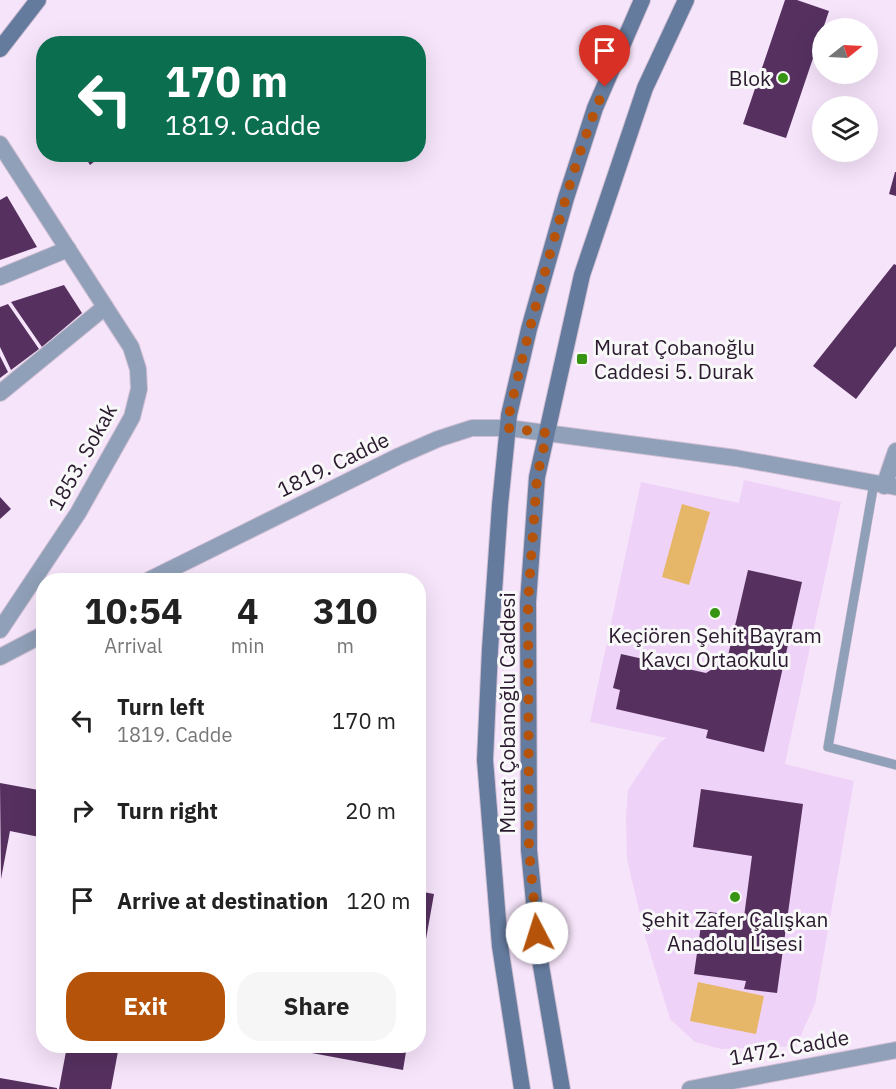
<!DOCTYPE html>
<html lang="en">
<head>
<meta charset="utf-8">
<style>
  body { margin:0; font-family:"IBM Plex Sans",sans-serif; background:#f6f6f6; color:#222; height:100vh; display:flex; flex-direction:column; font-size:22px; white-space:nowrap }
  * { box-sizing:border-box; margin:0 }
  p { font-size:20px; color:#767676 }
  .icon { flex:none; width:33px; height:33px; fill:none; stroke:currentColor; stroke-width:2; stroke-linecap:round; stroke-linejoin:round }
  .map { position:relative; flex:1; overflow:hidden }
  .details { position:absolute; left:36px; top:573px; width:390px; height:480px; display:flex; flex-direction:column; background:#fff; border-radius:24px; box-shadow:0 6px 24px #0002 }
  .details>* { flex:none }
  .guide { position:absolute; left:36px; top:36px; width:390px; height:126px; border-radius:24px; box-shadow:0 6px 24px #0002; background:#0b6e4f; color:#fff; overflow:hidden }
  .needle { width:39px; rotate:72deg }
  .buttons { position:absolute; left:812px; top:18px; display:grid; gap:12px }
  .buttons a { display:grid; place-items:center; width:66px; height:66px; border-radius:50%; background:#fff; box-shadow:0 6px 24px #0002; font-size:30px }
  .pin { position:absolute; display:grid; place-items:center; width:51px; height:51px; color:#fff; margin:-62px -26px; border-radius:50% 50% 50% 0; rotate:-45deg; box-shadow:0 0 6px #0007 }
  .pin .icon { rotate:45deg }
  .me { position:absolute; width:66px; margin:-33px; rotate:355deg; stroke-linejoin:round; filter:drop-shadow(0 0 4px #0008) }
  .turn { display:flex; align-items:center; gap:21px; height:126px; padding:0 30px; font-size:27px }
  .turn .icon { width:78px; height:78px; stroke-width:2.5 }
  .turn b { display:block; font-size:42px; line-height:51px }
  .eta { display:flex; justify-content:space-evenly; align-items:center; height:102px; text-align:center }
  .eta b { font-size:36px; font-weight:700; line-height:42px }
  .button { display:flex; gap:12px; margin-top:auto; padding:12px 30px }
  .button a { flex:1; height:69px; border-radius:24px; background:#b45309; color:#fff; font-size:24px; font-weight:700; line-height:69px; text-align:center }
  .button a+a { background:#f6f6f6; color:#222 }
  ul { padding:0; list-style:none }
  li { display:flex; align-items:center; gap:18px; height:90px; padding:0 30px }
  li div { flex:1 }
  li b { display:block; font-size:22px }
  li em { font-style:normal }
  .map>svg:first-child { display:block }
  .built { fill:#efd2f7 }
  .green { fill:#e6b768 }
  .building { fill:#563160 }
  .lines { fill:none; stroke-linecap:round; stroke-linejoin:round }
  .service-casing { stroke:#d1c0d5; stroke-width:10 }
  .minor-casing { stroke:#d1c0d5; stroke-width:18 }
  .tertiary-casing { stroke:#d1c0d5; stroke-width:18 }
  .secondary-casing { stroke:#d1c0d5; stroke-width:18 }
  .service { stroke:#90a0b8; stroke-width:9 }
  .minor { stroke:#90a0b8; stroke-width:16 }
  .tertiary { stroke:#90a0b8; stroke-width:16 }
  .secondary { stroke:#657b9e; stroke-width:16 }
  .route { stroke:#b45309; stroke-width:10; stroke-dasharray:0 18 }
  .poi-dot { fill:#389513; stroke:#f8f8f8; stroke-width:2 }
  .labels { text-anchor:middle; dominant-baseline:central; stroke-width:6; stroke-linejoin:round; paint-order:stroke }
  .poi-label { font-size:21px; fill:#2b1a2f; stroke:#f8f8f8 }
  .street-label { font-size:21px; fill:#2b1a2f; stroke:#f8f8f8 }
</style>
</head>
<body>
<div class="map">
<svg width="896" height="1089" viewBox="0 0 896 1089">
  <rect width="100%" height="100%" fill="#f6e4fa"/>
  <!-- built -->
  <path class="built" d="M 744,480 L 841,502 L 785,764 L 854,781 L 815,1004 L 796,1046 L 721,1049 L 695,1042 L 670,1019 L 645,936 L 627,859 L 626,816 L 628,790 L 660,742 L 667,738 L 590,722 L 641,482 L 739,503 Z"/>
  <!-- green -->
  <path class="green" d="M 682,504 L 710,512 L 689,585 L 662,577 Z
    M 698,982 L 764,996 L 756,1034 L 690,1021 Z"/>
  <!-- building -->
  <path class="building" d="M 785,0 L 797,0 L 829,11 L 786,138 L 743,124 Z
    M 83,154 L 104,154 L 90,165 Z
    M 895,172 L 896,172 L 896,196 L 889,194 Z
    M 7,196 L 37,247 L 0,260 L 0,200 Z
    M 894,264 L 896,265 L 896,346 L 856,399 L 813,366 Z
    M 64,285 L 82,313 L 42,347 L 11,302 Z
    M 8,304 L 39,349 L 11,370 L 0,347 L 0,307 Z
    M 0,356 L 8,372 L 0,378 Z
    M 0,497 L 11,509 L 0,519 Z
    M 748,570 L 802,582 L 764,752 L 706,738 L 708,730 L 616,709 L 620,690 L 613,688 L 621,654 L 706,673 L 727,660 Z
    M 0,783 L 44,791 L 44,838 L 10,831 L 1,879 Z
    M 701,789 L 803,804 L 777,993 L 744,989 L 746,981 L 694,974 L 703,911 L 744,917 L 752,856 L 693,847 Z
    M 418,891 L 434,894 L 420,973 L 418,973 Z
    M 67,1046 L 119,1046 L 111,1089 L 59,1089 Z
    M 274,1046 L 407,1046 L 403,1070 Z
    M 0,1078 L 57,1088 L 57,1089 L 0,1089 Z"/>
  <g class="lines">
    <!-- service casing -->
    <g class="service-casing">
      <path id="service" d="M 874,483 L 828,747 L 896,765"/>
    </g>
    <!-- minor casing -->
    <g class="minor-casing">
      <path id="minor" d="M 0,277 L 68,249
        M 0,393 L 105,307
        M 884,486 L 896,451
        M 690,1089 L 896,1050"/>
    </g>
    <!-- tertiary casing -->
    <g class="tertiary-casing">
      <path id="tertiary" d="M 0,144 L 131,347 L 138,369 L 139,389 L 132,417 L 78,513 L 0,630
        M 149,580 L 399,456 L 438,439 L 472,428 L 508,428 L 736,458 L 896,487
        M 0,657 L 44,634"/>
    </g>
    <!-- secondary casing -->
    <g class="secondary-casing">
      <path id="secondary" d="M 0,49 L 38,0
        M 522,1089 L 500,946 L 485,760 L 490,649 L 500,505 L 509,415 L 529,329 L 566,198 L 595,108 L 642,0
        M 562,1089 L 539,954 L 529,850 L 528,602 L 537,477 L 582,275 L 645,88 L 686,0"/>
    </g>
    <!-- service -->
    <use href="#service" class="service"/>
    <!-- minor -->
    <use href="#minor" class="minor"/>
    <!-- tertiary -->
    <use href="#tertiary" class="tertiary"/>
    <!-- secondary -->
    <use href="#secondary" class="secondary"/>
  </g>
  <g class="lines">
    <!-- route -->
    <path class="route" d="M 537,933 L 529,850 L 528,602 L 537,477 L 547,433 L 508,428 L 509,415 C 522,357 537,300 553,243 C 568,190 583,137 605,87"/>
  </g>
  <!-- markers -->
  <g class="poi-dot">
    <circle cx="783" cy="78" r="6"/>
    <rect x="576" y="353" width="12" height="12" rx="3"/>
    <circle cx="715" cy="613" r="6"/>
    <circle cx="735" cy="897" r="6"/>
  </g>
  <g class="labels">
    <!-- poi labels -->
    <g class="poi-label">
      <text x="771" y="78" text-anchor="end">Blok</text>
      <text x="594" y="347" text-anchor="start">Murat Çobanoğlu<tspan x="594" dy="24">Caddesi 5. Durak</tspan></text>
      <text x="715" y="635">Keçiören Şehit Bayram<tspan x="715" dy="24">Kavcı Ortaokulu</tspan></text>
      <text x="735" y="919">Şehit Zafer Çalışkan<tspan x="735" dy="24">Anadolu Lisesi</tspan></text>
    </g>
    <!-- street labels -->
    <g class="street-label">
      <text transform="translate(82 457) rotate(-61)">1853. Sokak</text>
      <text transform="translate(333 464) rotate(-26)">1819. Cadde</text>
      <text transform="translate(507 713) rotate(-90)">Murat Çobanoğlu Caddesi</text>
      <text transform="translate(789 1047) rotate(-10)">1472. Cadde</text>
    </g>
  </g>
</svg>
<div class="buttons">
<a><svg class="needle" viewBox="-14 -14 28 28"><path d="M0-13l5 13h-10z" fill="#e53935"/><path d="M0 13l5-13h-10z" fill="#767676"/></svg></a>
<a><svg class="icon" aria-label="layers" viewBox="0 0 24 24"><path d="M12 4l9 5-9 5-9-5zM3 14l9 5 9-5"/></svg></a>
</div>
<div class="pin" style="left:605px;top:87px;background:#d93025"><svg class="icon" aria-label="arrive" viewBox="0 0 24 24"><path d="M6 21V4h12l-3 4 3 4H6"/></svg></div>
<svg class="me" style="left:537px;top:933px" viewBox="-20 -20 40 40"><circle r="19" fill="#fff"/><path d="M0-13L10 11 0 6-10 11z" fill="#b45309"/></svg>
<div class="guide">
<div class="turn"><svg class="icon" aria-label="left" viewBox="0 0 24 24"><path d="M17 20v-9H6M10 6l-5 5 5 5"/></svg><div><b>170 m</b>1819. Cadde</div></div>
</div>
<section class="details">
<div class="eta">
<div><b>10:54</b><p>Arrival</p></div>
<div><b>4</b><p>min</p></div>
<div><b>310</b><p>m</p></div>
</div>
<ul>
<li><svg class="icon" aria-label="left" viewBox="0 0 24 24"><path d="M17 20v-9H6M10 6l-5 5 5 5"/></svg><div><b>Turn left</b><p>1819. Cadde</p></div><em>170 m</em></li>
<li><svg class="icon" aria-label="right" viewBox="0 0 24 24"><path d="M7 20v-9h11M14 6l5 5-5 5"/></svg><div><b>Turn right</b></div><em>20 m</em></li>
<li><svg class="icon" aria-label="arrive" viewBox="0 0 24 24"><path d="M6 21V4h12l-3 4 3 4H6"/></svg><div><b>Arrive at destination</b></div><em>120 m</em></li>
</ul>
<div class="button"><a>Exit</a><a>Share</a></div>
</section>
</div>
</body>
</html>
